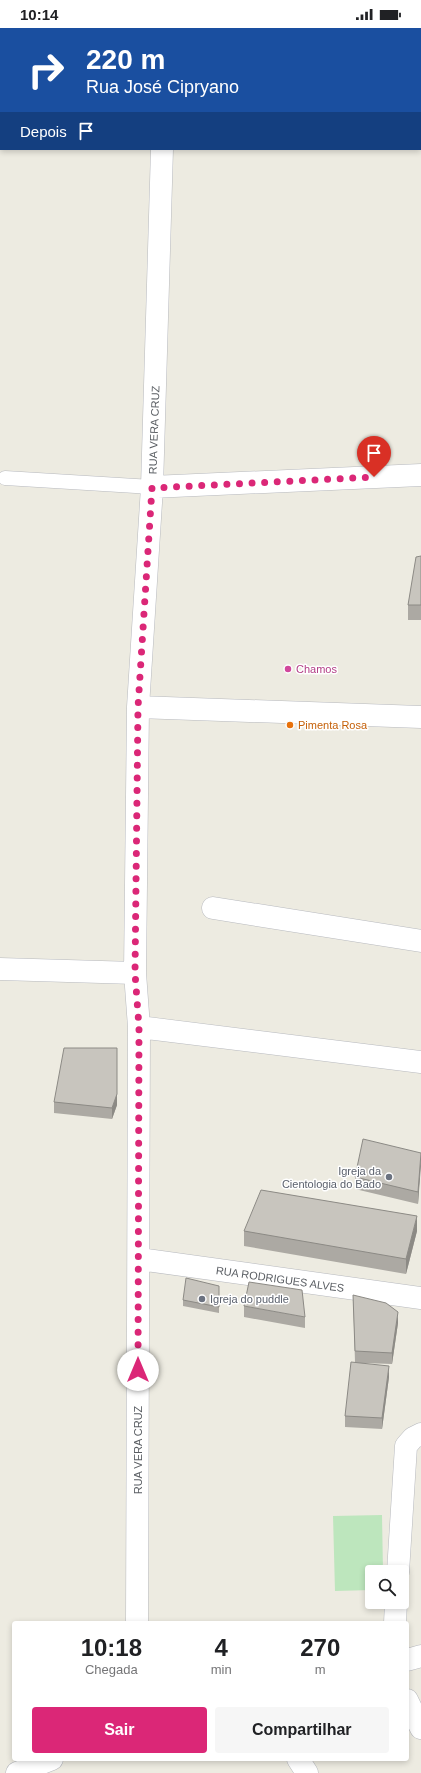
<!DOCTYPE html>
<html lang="pt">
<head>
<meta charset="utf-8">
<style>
  body { margin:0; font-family:Arial,sans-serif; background:#f6f6f6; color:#202124; height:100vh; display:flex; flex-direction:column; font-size:15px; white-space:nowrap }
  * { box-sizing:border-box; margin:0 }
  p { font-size:13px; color:#757577 }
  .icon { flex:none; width:22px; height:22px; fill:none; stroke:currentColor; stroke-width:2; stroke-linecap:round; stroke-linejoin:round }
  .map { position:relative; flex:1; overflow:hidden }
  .drawer { position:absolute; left:12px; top:1593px; width:397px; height:140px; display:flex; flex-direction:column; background:#fff; border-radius:4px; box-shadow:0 2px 6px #0003 }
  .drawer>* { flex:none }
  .top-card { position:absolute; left:0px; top:0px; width:421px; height:122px; box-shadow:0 2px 6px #0003; background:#1a4fa0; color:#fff; overflow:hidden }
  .fabs { position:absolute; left:365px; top:1537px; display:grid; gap:8px }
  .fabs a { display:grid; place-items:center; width:44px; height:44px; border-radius:4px; background:#fff; box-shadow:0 2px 6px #0003; font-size:20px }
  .pin { position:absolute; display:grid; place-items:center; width:34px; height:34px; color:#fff; margin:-41px -17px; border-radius:50% 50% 50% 0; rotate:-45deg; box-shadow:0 0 4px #0007 }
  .pin .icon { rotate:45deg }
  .me { position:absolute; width:44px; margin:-22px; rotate:0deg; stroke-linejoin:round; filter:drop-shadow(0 0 3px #0008) }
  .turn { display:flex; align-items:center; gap:14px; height:84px; padding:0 20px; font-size:18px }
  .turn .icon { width:52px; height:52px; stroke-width:2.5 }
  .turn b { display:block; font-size:28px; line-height:34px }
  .then { display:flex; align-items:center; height:38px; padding:0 20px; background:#0003; gap:8px; font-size:15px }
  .eta { display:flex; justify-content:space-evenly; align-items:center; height:68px; text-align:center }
  .eta b { font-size:24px; font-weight:700; line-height:28px }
  .action { display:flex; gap:8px; margin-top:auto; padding:8px 20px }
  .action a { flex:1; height:46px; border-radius:4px; background:#db2777; color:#fff; font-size:16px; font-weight:700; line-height:46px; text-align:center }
  .action a+a { background:#f6f6f6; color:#202124 }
  .status { display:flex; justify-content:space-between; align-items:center; height:28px; padding:0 20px; background:#fff; direction:ltr }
  .status svg { height:11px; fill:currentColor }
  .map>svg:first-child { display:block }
  .green { fill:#bde6bd }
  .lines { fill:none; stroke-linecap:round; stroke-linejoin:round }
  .service-casing { stroke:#b7b9be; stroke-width:15 }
  .minor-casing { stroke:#b7b9be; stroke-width:23 }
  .service { stroke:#fff; stroke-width:14 }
  .minor { stroke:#fff; stroke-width:22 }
  .wall { fill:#aca9a3 }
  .shaded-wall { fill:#8c8a85 }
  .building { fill:#c8c5be; stroke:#8c8a85 }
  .route { stroke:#db2777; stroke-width:7; stroke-dasharray:0 12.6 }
  .hotel-dot { fill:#d1479c; stroke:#fff; stroke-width:1.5 }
  .food-dot { fill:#e8710a; stroke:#fff; stroke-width:1.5 }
  .worship-dot { fill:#6b7280; stroke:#fff; stroke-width:1.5 }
  .labels { text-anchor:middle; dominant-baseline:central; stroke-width:3; stroke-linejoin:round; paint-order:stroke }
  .street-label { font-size:11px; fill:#5a5e63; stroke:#fff }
  .hotel-label { font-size:11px; fill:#b23c85; stroke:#fff; text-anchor:start }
  .food-label { font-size:11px; fill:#c56008; stroke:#fff; text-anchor:start }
  .worship-label { font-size:11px; fill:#5b616d; stroke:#fff; text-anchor:end }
</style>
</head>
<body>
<div class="status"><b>10:14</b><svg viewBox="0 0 49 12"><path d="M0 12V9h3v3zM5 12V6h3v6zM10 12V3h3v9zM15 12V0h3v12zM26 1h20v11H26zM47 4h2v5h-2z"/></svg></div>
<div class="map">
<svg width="421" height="1745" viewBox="0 0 421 1745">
  <rect width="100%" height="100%" fill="#edebe1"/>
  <!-- green -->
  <path class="green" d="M 382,1487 L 383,1544 L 372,1544 L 372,1562 L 335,1563 L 333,1488 Z"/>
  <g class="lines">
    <!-- service casing -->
    <g class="service-casing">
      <path id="service" d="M 5,450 L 152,459"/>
    </g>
    <!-- minor casing -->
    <g class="minor-casing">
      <path id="minor" d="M 174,1 L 174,0
        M 0,62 L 1,62
        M 152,459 L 421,447
        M 138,679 L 421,689
        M 213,880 L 421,913
        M 0,941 L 135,945
        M 139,999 L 421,1034
        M 139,1231 L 421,1270
        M 398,1544 L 406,1418 L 413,1410 L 421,1406
        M 137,1595 L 139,999 L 135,945 L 138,679 L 152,459 L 162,121
        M 395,1595 L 396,1574
        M 407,1632 L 421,1628
        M 407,1672 L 421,1700
        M 298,1731 L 307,1745
        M 17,1745 L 52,1731"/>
    </g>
    <!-- service -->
    <use href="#service" class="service"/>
    <!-- minor -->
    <use href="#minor" class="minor"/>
  </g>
  <!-- wall -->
  <path class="wall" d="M 421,528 L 421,592 L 408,592 L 408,577 Z
    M 117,1020 L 117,1077 L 112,1091 L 54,1085 L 54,1074 Z
    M 421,1125 L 418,1176 L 355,1161 L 355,1149 Z
    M 244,1203 L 417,1203 L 406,1246 L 244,1218 Z
    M 219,1258 L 219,1285 L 183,1278 L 183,1272 Z
    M 353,1267 L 398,1295 L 392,1336 L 363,1335 L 389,1349 L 382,1401 L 345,1399 L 345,1388 L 355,1334 Z
    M 244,1278 L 305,1289 L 305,1300 L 244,1289 Z"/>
  <!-- shaded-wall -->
  <path class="shaded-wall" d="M 117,1066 L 117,1077 L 112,1091 L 112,1080 Z
    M 421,1126 L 421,1137 L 418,1176 L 418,1164 Z
    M 417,1188 L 417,1203 L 406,1246 L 406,1231 Z
    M 398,1284 L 398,1295 L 392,1336 L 392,1325 Z
    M 389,1338 L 389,1349 L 382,1401 L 382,1390 Z"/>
  <!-- building -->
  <path class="building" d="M 421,528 L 421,577 L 408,577 L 416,529 Z
    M 64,1020 L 117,1020 L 117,1066 L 112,1080 L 54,1074 Z
    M 363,1111 L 421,1125 L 418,1164 L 355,1149 Z
    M 261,1162 L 417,1188 L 406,1231 L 244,1203 Z
    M 186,1250 L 219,1258 L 219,1279 L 183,1272 Z
    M 249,1254 L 302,1262 L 305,1289 L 244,1278 Z
    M 353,1267 L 386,1275 L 398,1284 L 392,1325 L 355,1323 Z
    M 351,1334 L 389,1338 L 382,1390 L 345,1388 Z"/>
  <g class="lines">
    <!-- route -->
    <path class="route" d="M 138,1342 L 139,999 L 135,945 L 138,679 L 152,460 L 374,449"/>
  </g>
  <!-- markers -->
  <circle class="hotel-dot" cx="288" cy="641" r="4"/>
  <circle class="food-dot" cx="290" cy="697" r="4"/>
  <g class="worship-dot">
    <circle cx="389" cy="1149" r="4"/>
    <circle cx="202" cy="1271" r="4"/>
  </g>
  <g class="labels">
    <!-- street labels -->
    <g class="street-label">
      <text transform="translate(154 402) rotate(-88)">RUA VERA CRUZ</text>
      <text transform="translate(280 1251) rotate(8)">RUA RODRIGUES ALVES</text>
      <text transform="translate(138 1422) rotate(-90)">RUA VERA CRUZ</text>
    </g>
    <!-- hotel labels -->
    <g class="hotel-label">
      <text x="296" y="641">Chamos</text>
    </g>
    <!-- food labels -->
    <g class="food-label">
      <text x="298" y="697">Pimenta Rosa</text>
    </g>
    <!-- worship labels -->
    <g class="worship-label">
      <text x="381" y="1143">Igreja da<tspan x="381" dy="13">Cientologia do Bado</tspan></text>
      <text x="210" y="1271" text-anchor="start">Igreja do puddle</text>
    </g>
  </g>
</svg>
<div class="fabs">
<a><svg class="icon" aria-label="search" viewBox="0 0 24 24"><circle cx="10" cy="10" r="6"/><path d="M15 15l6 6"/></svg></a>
</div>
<div class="pin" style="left:374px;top:449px;background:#d93025"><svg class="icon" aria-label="arrive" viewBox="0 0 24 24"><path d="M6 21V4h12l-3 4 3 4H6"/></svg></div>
<svg class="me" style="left:138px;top:1342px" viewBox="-20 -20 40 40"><circle r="19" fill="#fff"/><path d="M0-13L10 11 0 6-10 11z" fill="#db2777"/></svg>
<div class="top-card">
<div class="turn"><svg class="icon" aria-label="right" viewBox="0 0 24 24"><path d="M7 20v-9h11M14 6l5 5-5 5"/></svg><div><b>220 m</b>Rua José Cipryano</div></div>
<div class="then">Depois<svg class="icon" aria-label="arrive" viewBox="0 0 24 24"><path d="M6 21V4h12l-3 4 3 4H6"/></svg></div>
</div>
<section class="drawer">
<div class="eta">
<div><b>10:18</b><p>Chegada</p></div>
<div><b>4</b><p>min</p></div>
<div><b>270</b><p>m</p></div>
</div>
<div class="action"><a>Sair</a><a>Compartilhar</a></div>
</section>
</div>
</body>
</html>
